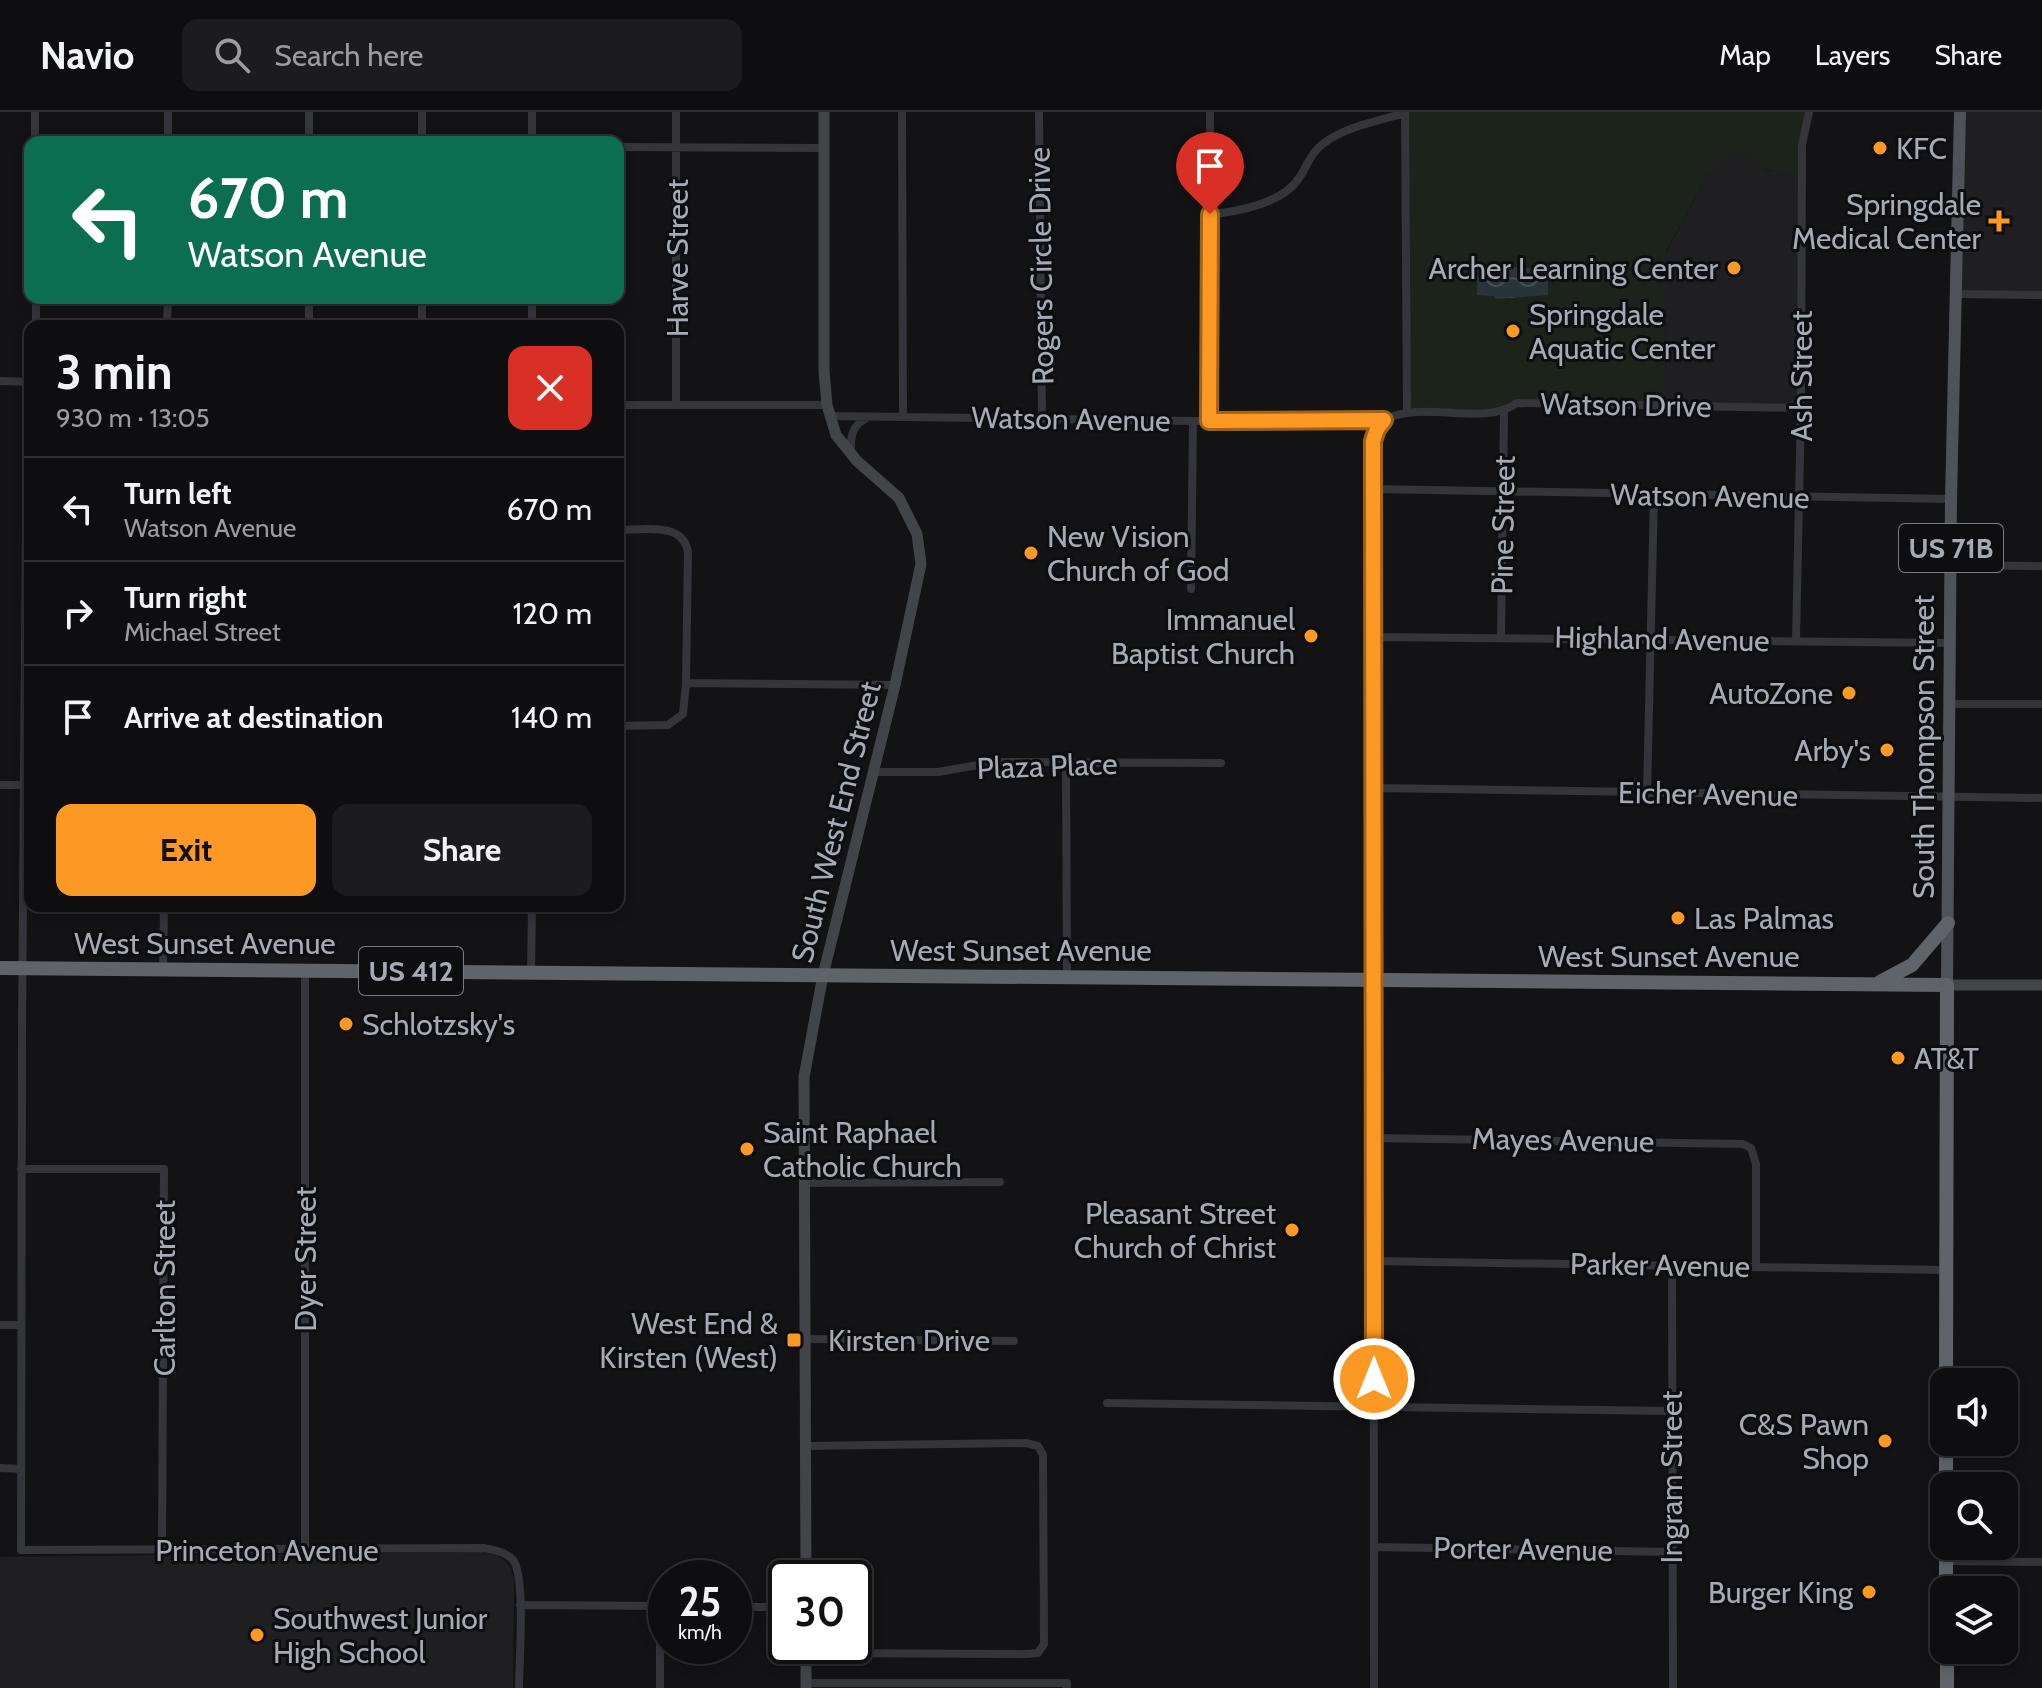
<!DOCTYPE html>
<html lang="en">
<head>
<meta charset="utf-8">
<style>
  body { margin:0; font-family:Cabin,sans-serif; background:#1c1c1e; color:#f1f3f6; height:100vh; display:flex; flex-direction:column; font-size:30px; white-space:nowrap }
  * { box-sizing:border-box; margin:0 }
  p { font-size:26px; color:#9b9c9f }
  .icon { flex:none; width:44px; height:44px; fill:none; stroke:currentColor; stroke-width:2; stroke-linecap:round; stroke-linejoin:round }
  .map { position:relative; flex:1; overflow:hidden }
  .drawer { position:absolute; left:24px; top:208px; width:600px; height:592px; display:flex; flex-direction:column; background:#0e0e10; border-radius:16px; box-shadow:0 4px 12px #0003,0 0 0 2px #2e2e30 }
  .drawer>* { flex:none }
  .hud { position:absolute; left:24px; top:24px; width:600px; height:168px; border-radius:16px; box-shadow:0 4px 12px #0003,0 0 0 2px #2e2e30; background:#0b6e4f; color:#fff; overflow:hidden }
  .controls { position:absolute; left:1930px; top:1256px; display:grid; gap:16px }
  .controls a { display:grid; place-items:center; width:88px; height:88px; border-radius:16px; background:#0e0e10; box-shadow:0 4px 12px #0003,0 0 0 2px #2e2e30; font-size:40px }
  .speed { position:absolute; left:648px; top:1448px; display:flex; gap:16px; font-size:40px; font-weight:700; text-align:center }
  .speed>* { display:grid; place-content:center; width:104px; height:104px; border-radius:50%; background:#0e0e10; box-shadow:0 4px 12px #0003,0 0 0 2px #2e2e30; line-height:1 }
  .speed small { font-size:20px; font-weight:400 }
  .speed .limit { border:4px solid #111; border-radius:12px; background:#fff; color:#111 }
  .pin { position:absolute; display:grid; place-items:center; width:68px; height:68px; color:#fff; margin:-82px -34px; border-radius:50% 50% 50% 0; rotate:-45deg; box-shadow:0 0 8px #0007 }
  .pin .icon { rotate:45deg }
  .me { position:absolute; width:88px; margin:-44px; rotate:0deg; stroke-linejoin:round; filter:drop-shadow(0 0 6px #0008) }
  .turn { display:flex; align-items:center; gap:28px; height:168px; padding:0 32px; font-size:36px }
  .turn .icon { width:104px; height:104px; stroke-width:2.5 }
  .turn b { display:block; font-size:56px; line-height:68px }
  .round { display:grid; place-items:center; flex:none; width:84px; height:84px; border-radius:16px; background:#1c1c1e }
  .head { display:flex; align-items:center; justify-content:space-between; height:136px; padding:0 32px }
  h1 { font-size:48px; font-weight:800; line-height:60px }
  .action { display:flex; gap:16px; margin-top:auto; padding:16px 32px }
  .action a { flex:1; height:92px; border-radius:16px; background:#fb9924; color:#111; font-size:32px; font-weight:800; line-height:92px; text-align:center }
  .action a+a { background:#1c1c1e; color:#f1f3f6 }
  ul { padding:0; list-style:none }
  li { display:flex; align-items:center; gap:24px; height:104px; padding:0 32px; border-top:2px solid #2e2e30 }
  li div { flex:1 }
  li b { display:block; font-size:30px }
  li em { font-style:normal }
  header { display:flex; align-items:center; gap:48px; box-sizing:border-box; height:112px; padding:0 40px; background:#0e0e10; border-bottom:2px solid #2e2e30 }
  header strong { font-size:38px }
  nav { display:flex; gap:44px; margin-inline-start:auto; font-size:28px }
  .search { width:560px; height:72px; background:#1c1c1e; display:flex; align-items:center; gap:20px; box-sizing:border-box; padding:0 28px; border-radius:16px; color:#9b9c9f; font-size:30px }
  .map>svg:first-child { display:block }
  .built { fill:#1f1f22 }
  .park { fill:#1b231b }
  .water { fill:url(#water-waves) }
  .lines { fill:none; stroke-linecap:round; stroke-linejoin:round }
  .street { stroke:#34353a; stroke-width:8 }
  .secondary { stroke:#41454a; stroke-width:11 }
  .primary { stroke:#4f5359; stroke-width:12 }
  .highway { stroke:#5f646b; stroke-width:14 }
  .route-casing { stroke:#a36317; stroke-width:20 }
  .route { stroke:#fb9924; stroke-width:14 }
  .poi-dot { fill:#fb9924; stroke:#0e0e10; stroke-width:3 }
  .labels { text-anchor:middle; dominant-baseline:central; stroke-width:6; stroke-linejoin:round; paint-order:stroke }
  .shield { fill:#0e0e10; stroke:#777c84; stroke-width:2 }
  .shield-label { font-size:28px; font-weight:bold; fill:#a4abb6 }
  .poi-label { font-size:30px; fill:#a4abb6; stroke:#0e0e10; text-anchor:end }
  .street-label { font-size:30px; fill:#a4abb6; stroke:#0e0e10 }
</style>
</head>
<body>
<header>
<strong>Navio</strong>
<div class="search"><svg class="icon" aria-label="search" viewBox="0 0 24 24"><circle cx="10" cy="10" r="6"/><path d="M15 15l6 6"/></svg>Search here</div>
<nav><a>Map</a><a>Layers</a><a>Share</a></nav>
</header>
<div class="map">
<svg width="2042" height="1576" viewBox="0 0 2042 1576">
  <defs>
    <pattern id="water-waves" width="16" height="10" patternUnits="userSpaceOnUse" patternTransform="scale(2)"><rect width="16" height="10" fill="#283439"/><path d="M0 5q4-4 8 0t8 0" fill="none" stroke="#444f53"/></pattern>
  </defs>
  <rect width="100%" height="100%" fill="#131315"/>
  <!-- built -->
  <path class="built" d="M 1960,0 L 2042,0 L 2042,183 L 1955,182 Z
    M 1746,41 L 1767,58 L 1801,62 L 1801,296 L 1665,294 L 1666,140 L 1706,66 L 1728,42 Z
    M 481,1440 L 496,1443 L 505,1449 L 511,1456 L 514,1469 L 513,1576 L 0,1576 L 0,1445 Z"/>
  <!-- park -->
  <path class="park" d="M 1405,0 L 1809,0 L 1801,62 C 1779,61 1761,60 1745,41 L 1728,43 L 1706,66 L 1666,139 L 1665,294 L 1518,291 L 1504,300 L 1407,299 Z"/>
  <!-- water -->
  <path class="water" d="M 1496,153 L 1548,158 L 1548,183 L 1495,187 L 1494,184 L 1477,183 L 1477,156 L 1495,156 Z"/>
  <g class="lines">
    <!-- street -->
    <path class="street" d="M 35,0 L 35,30
      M 532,0 L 532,30
      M 676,0 L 676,293
      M 902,0 L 903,305
      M 1039,0 L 1042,307
      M 1405,0 L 1407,299
      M 168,30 L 168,0
      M 309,30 L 309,0
      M 422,30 L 422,0
      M 618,35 L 824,36
      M 1210,102 C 1238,100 1283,91 1299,66 C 1308,53 1311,40 1324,31 C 1347,14 1378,9 1405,1
      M 1955,182 L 2042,183
      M 36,186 L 36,214
      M 422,186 L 422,214
      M 532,186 L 532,214
      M 167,214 L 168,186
      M 309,214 L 309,186
      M 0,269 L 30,270
      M 30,274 L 27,281 L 22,919 L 21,1438 L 484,1436 C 494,1438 506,1440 513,1448 C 526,1465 519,1551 519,1576
      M 618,293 L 827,293
      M 829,304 L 1193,309 L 1384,308 C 1425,287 1482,316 1517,291 L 1801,296
      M 1209,309 L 1210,0
      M 851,341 C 850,325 852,313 867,306
      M 1373,377 L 1951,387
      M 618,418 C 642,418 683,409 688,440 L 686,571 L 683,602 L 668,613 L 618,614
      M 1950,453 L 2042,454
      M 1191,477 L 1193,309
      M 1374,525 L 1950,531
      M 1501,526 L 1504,300
      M 1796,529 L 1801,296 L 1802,33 L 1809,0
      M 686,571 L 895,573
      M 1949,592 L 2042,592
      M 1066,651 L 1067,864
      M 873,660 L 938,660 L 995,650 L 1221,651
      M 0,673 L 23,673
      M 1375,676 L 2042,686
      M 1647,682 L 1654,383
      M 163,856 L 164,794
      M 305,858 L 305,1437
      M 531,860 L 532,794
      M 1374,1026 L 1743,1032 L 1751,1036 L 1756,1052 L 1756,1154
      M 21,1057 L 164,1057 L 162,1438
      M 803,1071 L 1000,1070
      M 1373,1149 L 1946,1158
      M 1672,1153 L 1673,1576
      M 0,1213 L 20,1213
      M 804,1227 L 1014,1229
      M 1107,1291 L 1671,1299
      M 805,1334 L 1026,1331 L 1038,1334 L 1043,1343 L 1044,1532 L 1038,1541 L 1025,1542 L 806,1541
      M 0,1356 L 21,1357
      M 1374,1435 L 1672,1440
      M 1946,1449 L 2042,1450
      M 520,1493 L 666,1494
      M 660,1494 L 660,1576
      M 734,1495 L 786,1495
      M 806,1571 L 1067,1571 L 1067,1576
      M 1374,1576 L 1373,329 L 1377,317 L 1384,308"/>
    <!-- secondary -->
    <path class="secondary" d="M 1947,873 L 2042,873
      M 806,1466 L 804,965 L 823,863 L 895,573 L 921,452 L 917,422 L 899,386 L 857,349 L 836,323 L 827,293 L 824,259 L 824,0
      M 806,1576 L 806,1534"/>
    <!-- primary -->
    <path class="primary" d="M 1947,873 L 1951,387 L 1960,0"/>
    <!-- highway -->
    <path class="highway" d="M 0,856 L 1947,873 L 1946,1270
      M 1880,870 L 1912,853 L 1948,811
      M 1946,1330 L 1946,1374
      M 1946,1434 L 1946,1478
      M 1947,1538 L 1947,1576"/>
  </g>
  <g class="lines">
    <!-- route casing -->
    <g class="route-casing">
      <path id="route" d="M 1210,102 L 1209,309 L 1384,308 L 1377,317 L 1373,329 L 1374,1267"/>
    </g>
    <!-- route -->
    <use href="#route" class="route"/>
  </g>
  <!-- markers -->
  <g class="poi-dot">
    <circle cx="1880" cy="36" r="8"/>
    <path d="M1995 97h8v8h8v8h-8v8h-8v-8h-8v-8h8z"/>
    <circle cx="1734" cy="156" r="8"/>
    <circle cx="1513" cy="219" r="8"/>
    <circle cx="1031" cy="441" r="8"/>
    <circle cx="1311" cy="524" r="8"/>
    <circle cx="1849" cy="581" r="8"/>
    <circle cx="1887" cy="638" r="8"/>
    <circle cx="1678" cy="806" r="8"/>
    <circle cx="346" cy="912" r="8"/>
    <circle cx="1898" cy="946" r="8"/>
    <circle cx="747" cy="1037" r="8"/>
    <circle cx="1292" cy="1118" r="8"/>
    <rect x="786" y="1220" width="16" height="16" rx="4"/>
    <circle cx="1885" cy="1329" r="8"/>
    <circle cx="1869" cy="1480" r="8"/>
    <circle cx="257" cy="1523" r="8"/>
  </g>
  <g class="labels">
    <!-- shield labels -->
    <g class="shield">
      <rect x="1899" y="412" width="104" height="48" rx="6"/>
      <rect x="359" y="835" width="104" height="48" rx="6"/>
    </g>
    <g class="shield-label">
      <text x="1951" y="436">US 71B</text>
      <text x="411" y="859">US 412</text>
    </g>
    <!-- poi labels -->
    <g class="poi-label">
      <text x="1896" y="36" text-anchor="start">KFC</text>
      <text x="1981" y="92">Springdale<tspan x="1981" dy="34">Medical Center</tspan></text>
      <text x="1718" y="156">Archer Learning Center</text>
      <text x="1529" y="202" text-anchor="start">Springdale<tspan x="1529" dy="34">Aquatic Center</tspan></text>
      <text x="1047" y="424" text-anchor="start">New Vision<tspan x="1047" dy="34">Church of God</tspan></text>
      <text x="1295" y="507">Immanuel<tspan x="1295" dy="34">Baptist Church</tspan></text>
      <text x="1833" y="581">AutoZone</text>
      <text x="1871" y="638">Arby's</text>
      <text x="1694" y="806" text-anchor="start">Las Palmas</text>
      <text x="362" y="912" text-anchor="start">Schlotzsky's</text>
      <text x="1914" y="946" text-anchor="start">AT&amp;T</text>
      <text x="763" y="1020" text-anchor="start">Saint Raphael<tspan x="763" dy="34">Catholic Church</tspan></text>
      <text x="1276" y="1101">Pleasant Street<tspan x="1276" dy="34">Church of Christ</tspan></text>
      <text x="778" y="1211">West End &amp;<tspan x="778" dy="34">Kirsten (West)</tspan></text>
      <text x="1869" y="1312">C&amp;S Pawn<tspan x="1869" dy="34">Shop</tspan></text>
      <text x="1853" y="1480">Burger King</text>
      <text x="273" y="1506" text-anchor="start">Southwest Junior<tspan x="273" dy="34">High School</tspan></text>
    </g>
    <!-- street labels -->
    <g class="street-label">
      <text transform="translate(677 146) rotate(-90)">Harve Street</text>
      <text transform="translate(1041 154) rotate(-91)">Rogers Circle Drive</text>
      <text transform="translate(1801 264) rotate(-90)">Ash Street</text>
      <text transform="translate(1626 293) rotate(1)">Watson Drive</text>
      <text transform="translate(1071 307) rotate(1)">Watson Avenue</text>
      <text transform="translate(1710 384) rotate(1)">Watson Avenue</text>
      <text transform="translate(1503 413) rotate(-89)">Pine Street</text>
      <text transform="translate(1662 527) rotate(1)">Highland Avenue</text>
      <text transform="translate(1923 635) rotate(-90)">South Thompson Street</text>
      <text transform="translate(1047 654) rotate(-2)">Plaza Place</text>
      <text transform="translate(1708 682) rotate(1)">Eicher Avenue</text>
      <text transform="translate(836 710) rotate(-76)">South West End Street</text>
      <text x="205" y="831">West Sunset Avenue</text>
      <text x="1021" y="838">West Sunset Avenue</text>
      <text x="1669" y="844">West Sunset Avenue</text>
      <text transform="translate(1563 1028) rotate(1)">Mayes Avenue</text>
      <text transform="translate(305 1147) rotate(-90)">Dyer Street</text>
      <text transform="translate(1660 1153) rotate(1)">Parker Avenue</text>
      <text transform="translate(164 1176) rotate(-90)">Carlton Street</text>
      <text x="909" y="1228">Kirsten Drive</text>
      <text transform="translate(1671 1365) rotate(-90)">Ingram Street</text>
      <text transform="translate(1523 1437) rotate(1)">Porter Avenue</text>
      <text x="267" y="1438">Princeton Avenue</text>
    </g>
  </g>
</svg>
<div class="controls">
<a><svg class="icon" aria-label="sound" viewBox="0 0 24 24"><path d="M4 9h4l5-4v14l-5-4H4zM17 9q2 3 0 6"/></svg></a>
<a><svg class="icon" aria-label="search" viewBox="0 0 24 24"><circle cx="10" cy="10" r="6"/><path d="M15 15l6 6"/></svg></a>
<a><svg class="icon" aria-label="layers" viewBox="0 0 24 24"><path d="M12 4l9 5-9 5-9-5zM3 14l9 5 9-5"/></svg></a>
</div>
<div class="speed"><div>25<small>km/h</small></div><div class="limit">30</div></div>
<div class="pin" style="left:1210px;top:102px;background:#d93025"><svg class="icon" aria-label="arrive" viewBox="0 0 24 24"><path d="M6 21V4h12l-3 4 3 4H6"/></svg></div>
<svg class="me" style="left:1374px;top:1267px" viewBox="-20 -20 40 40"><circle r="17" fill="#fb9924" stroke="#fff" stroke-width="3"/><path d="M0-11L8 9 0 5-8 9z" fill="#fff"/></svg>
<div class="hud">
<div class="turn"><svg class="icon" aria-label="left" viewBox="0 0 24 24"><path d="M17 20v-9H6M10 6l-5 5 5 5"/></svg><div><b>670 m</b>Watson Avenue</div></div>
</div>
<section class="drawer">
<div class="head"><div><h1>3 min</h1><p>930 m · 13:05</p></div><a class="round" style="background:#d93025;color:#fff"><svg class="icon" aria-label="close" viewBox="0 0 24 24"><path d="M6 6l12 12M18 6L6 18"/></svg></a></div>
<ul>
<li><svg class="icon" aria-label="left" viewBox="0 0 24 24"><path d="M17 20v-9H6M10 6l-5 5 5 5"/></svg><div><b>Turn left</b><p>Watson Avenue</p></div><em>670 m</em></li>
<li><svg class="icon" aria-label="right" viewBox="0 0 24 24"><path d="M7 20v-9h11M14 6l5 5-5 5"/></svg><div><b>Turn right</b><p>Michael Street</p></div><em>120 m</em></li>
<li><svg class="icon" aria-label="arrive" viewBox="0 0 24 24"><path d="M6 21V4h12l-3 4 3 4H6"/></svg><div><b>Arrive at destination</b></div><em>140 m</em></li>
</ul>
<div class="action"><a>Exit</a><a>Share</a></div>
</section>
</div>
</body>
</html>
